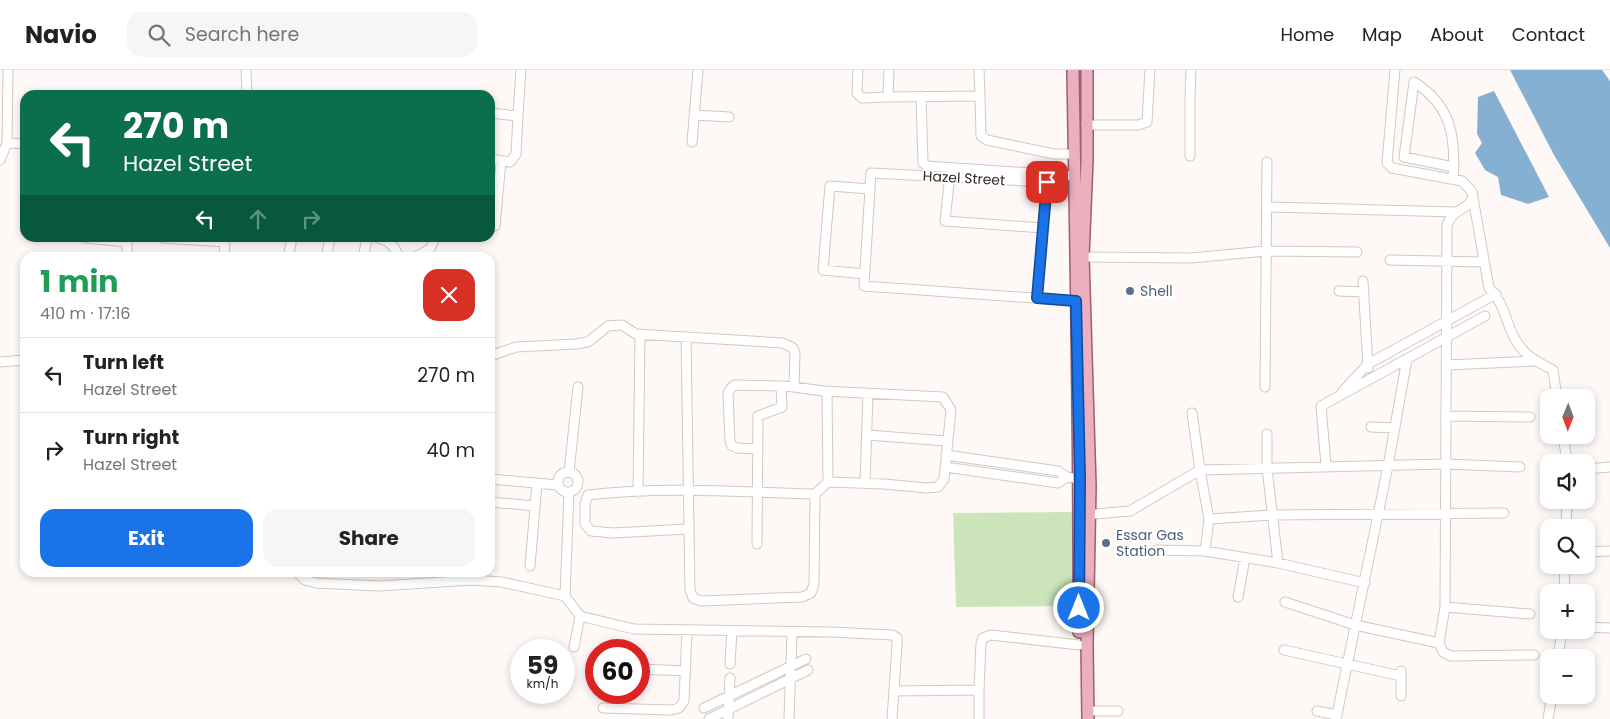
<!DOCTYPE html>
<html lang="en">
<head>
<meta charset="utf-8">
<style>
  body { margin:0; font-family:Poppins,sans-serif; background:#f6f6f6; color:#222; height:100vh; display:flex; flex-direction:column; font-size:19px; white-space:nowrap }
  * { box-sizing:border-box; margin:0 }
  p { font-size:16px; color:#767676 }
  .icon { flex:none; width:28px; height:28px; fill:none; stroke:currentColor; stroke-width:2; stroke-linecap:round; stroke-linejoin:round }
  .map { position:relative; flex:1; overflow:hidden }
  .panel { position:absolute; left:20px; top:182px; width:475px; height:325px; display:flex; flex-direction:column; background:#fff; border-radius:15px; box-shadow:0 2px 8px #0003 }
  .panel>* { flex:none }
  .guide { position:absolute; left:20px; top:20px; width:475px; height:152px; border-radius:15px; box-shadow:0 2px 8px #0003; background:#0b6e4f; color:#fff; overflow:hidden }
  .needle { width:32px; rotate:181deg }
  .tools { position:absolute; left:1540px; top:319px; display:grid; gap:10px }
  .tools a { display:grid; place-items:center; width:55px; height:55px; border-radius:10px; background:#fff; box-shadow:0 2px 8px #0003; font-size:25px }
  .speed { position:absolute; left:510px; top:569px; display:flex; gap:10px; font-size:25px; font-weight:700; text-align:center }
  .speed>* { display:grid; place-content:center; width:65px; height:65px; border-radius:50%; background:#fff; box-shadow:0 2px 8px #0003; line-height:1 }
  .speed small { font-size:12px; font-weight:400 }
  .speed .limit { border:8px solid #d22; background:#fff; color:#111 }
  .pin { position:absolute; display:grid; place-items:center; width:42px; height:42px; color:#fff; margin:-21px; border-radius:10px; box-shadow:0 2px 8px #0006 }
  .me { position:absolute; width:55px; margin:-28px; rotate:0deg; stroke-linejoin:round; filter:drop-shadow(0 0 4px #0008) }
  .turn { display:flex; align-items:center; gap:18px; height:105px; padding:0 20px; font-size:22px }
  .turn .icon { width:65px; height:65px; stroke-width:2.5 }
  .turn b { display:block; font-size:35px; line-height:42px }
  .lanes { display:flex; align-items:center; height:48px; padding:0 20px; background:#0003; justify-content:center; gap:25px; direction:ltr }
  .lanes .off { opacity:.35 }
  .round { display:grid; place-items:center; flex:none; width:52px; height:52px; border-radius:15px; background:#f6f6f6 }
  .head { display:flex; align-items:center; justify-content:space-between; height:85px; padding:0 20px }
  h1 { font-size:30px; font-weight:700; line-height:38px; color:#1e9e55 }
  .button { display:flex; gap:10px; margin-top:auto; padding:10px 20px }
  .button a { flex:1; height:58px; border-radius:15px; background:#1a73e8; color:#fff; font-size:20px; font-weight:700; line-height:58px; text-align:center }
  .button a+a { background:#f6f6f6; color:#222 }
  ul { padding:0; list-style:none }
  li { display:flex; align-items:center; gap:15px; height:75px; padding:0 20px; border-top:1px solid #e0e0e0 }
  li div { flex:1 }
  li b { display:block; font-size:19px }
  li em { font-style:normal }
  header { display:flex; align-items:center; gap:30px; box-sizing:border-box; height:70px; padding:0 25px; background:#fff; border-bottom:1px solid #e0e0e0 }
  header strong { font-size:24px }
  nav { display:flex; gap:28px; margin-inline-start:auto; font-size:18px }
  .search { width:350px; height:45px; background:#f6f6f6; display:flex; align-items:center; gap:12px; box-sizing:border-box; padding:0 18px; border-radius:15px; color:#767676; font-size:19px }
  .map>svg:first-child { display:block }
  .green { fill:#cbe4b9 }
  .water { fill:#85b0d1 }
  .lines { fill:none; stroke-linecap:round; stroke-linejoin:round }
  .minor-casing { stroke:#d2c8c0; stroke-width:11 }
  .major-casing { stroke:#9f5d6f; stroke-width:14 }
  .minor { stroke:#fff; stroke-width:9 }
  .major { stroke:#ebafc0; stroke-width:11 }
  .route-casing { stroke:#114b97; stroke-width:12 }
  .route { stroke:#1a73e8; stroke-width:9 }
  .service-dot { fill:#5c6f8a; stroke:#fff; stroke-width:2 }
  .labels { text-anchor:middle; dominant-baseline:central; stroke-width:4; stroke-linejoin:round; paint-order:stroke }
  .street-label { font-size:14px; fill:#2d2a27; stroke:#fff }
  .service-label { font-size:14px; fill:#4e5e75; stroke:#fff; text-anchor:start }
</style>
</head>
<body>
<header>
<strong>Navio</strong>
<div class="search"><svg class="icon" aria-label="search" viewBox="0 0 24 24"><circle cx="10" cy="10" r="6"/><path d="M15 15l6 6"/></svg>Search here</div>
<nav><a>Home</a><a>Map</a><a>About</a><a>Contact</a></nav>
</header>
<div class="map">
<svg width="1610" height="649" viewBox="0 0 1610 649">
  <rect width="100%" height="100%" fill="#fef9f6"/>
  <!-- green -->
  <path class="green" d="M 1074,442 L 1073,536 L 956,537 L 953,443 Z"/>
  <!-- water -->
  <path class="water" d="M 1510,0 L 1602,0 L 1610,11 L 1610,178 L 1554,85 Z
    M 1494,21 L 1549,127 L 1528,134 L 1501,125 L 1498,107 L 1485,100 L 1475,83 L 1482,73 L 1477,64 L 1478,27 Z"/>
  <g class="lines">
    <!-- minor casing -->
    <g class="minor-casing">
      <path id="minor" d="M 8,0 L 7,73 L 25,74
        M 246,0 L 247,25
        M 858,0 L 857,23 L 862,28 L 888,27 L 889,0
        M 979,0 L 980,26
        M 1395,0 L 1387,93 L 1392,98 L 1462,111 L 1472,122 L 1489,218 C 1505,234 1504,248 1514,267 C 1522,284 1537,292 1553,300 L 1557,328
        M 921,26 L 923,93 L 927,96 L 1074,106
        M 888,27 L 980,26 L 981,66 L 987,70 L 1054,84 L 1074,84
        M 490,43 L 518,46 L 521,0
        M 694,45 L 729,47
        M 1086,55 L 1138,55 L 1147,52 L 1150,0
        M 692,72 L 698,0
        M 1190,86 L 1190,27 L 1191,0
        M 490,89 L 510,92 L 516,84 L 518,46
        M 0,90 L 7,73
        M 950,104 L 945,151 L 1043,158
        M 1453,109 C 1456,68 1452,36 1414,12 L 1404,87 L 1454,97
        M 1473,128 C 1464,143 1453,138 1447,155 L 1445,537 L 1439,573 L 1443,582 L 1451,586 L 1534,585
        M 1267,137 L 1456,142
        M 495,156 L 501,91
        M 86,168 L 127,172 L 127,168
        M 163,168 L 225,172
        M 378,168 C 388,170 397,177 398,188
        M 1083,187 L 1191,188 L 1266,181 L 1357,182
        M 127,188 L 127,172
        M 224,188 L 225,168
        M 288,188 L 292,168
        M 326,188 L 330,168
        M 363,188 L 367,168
        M 413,188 L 430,179 L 435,168
        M 1390,190 L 1484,192
        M 865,204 L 823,200 L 830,116 L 870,119
        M 1363,211 L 1368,298
        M 1339,221 L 1364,222
        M 1037,228 L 1047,112 L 871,103 L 864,216 L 1076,231
        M 686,267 L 690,520 L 693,528 L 701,531 L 802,527 L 811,523 L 814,514 L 815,424
        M 490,286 L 516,277 L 576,274 L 588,272 L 608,256 L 622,255 L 636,264 L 783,273 L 793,278 L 795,284 L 794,317 L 823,321 L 943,327 L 951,340 L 944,409 L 938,417 L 927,418 L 884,414 L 828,412 L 815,424 C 740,422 663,416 588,425 L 585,434 L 585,454 L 591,461 L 613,463 L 688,459
        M 0,292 L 25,290
        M 1446,295 L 1535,291
        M 1265,317 L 1267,92
        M 827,321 L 828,412
        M 1343,321 L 1368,294 L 1496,224
        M 1192,343 L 1200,400 L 1445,394 L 1520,397
        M 1445,346 L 1530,347
        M 1371,357 L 1395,358
        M 1267,364 L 1267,398 L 1278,493
        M 867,365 L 947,371
        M 1563,365 L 1567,392
        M 758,379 L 737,378 L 732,376 L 730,371 L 728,323 L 731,318 L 735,315 L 781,316
        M 946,385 L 1058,401 L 1067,407 L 1080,409
        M 1326,396 L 1321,336 L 1485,246
        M 945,397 L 1058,413 L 1067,407
        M 1586,399 L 1610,397
        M 569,402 L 578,317
        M558 412a10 10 0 1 1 20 0a10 10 0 1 1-20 0Z
        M 490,409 L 558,415
        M 865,413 L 868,323
        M 569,422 L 565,526 L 580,546 L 634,559 L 831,562 L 893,565 L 897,568 L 897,575 L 892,649
        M 638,422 L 640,264
        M 490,432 L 535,436
        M 1084,445 L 1130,441 L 1200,400 L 1209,449 L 1205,481
        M 1209,449 L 1272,445 L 1504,443
        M 1566,458 L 1567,430
        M 757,474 L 758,346 L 782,337 L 781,316 L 794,317
        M 1157,480 L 1205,481 L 1278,493 L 1365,513
        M 1586,482 L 1610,481
        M 530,496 L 537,413
        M 297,502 L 305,510 L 316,513 L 379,516 L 472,510 L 502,512 L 565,526
        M 1564,522 L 1565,495
        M 1238,527 L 1245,488
        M 1285,532 L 1355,555 L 1439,573
        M 1445,537 L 1530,544
        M 1586,557 L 1610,558
        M 574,577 L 580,546
        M 1284,580 L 1401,606
        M 1558,588 L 1562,560
        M 730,594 L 732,561
        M 639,599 L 686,601
        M 1401,601 L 1401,626
        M 979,620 L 979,649
        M 894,621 L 979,620 L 981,573 L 983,568 L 991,565 L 1079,575
        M 603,638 L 671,640 L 679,638 L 684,631 L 687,560
        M 704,638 L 806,589
        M 1088,641 L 1118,641
        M 1317,641 L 1337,645
        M 709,649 L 808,600
        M 728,649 L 730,608
        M 789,649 L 792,562
        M 1336,649 L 1388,396 L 1407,289
        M 1548,649 L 1552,625"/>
    </g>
    <!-- major casing -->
    <g class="major-casing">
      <path id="major" d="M 1073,0 C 1076,187 1080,375 1079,562
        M 1087,0 L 1087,90 L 1083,187 L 1090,416 L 1087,575 L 1088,649"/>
    </g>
    <!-- minor -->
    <use href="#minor" class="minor"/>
    <!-- major -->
    <use href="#major" class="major"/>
  </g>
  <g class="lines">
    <!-- route casing -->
    <g class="route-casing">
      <path id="route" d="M 1047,112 L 1037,228 L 1076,231 L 1080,409 L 1079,538"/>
    </g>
    <!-- route -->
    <use href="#route" class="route"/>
  </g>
  <!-- markers -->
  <g class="service-dot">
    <circle cx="1130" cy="221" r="5"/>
    <circle cx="1106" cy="473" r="5"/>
  </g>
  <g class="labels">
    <!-- street labels -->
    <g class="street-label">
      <text transform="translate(964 108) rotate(3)">Hazel Street</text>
    </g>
    <!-- service labels -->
    <g class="service-label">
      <text x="1140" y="221">Shell</text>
      <text x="1116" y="465">Essar Gas<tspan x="1116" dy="16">Station</tspan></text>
    </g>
  </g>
</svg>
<div class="tools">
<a><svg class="needle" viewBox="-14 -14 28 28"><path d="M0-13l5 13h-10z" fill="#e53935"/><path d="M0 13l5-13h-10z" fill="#767676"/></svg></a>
<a><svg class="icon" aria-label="sound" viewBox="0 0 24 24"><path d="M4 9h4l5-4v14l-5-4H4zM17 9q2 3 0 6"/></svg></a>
<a><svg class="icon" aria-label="search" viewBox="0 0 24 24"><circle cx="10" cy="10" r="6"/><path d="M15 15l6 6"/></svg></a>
<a>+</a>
<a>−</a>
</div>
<div class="speed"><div>59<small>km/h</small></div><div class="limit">60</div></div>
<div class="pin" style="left:1047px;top:112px;background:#d93025"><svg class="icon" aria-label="arrive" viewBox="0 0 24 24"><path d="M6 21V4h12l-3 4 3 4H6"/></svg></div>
<svg class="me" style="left:1079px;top:538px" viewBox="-20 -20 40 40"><circle r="17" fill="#1a73e8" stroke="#fff" stroke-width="3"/><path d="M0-11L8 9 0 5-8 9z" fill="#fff"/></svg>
<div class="guide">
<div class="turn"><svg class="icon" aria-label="left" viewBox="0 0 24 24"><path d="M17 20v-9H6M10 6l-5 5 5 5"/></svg><div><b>270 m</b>Hazel Street</div></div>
<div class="lanes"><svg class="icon" aria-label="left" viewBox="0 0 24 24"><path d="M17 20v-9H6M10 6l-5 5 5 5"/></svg><svg class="icon off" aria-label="ahead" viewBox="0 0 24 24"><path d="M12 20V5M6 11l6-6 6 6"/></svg><svg class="icon off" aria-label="right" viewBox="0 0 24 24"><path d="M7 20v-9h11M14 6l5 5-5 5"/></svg></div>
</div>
<section class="panel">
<div class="head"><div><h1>1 min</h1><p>410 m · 17:16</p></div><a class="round" style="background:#d93025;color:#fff"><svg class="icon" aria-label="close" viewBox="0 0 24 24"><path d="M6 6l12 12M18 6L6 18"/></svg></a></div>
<ul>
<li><svg class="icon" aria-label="left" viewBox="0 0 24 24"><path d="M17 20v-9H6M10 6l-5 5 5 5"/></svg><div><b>Turn left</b><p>Hazel Street</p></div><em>270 m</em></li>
<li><svg class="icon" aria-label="right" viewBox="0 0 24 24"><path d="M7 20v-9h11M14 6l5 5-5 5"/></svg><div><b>Turn right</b><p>Hazel Street</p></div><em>40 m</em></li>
</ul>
<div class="button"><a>Exit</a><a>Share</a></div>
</section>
</div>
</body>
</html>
